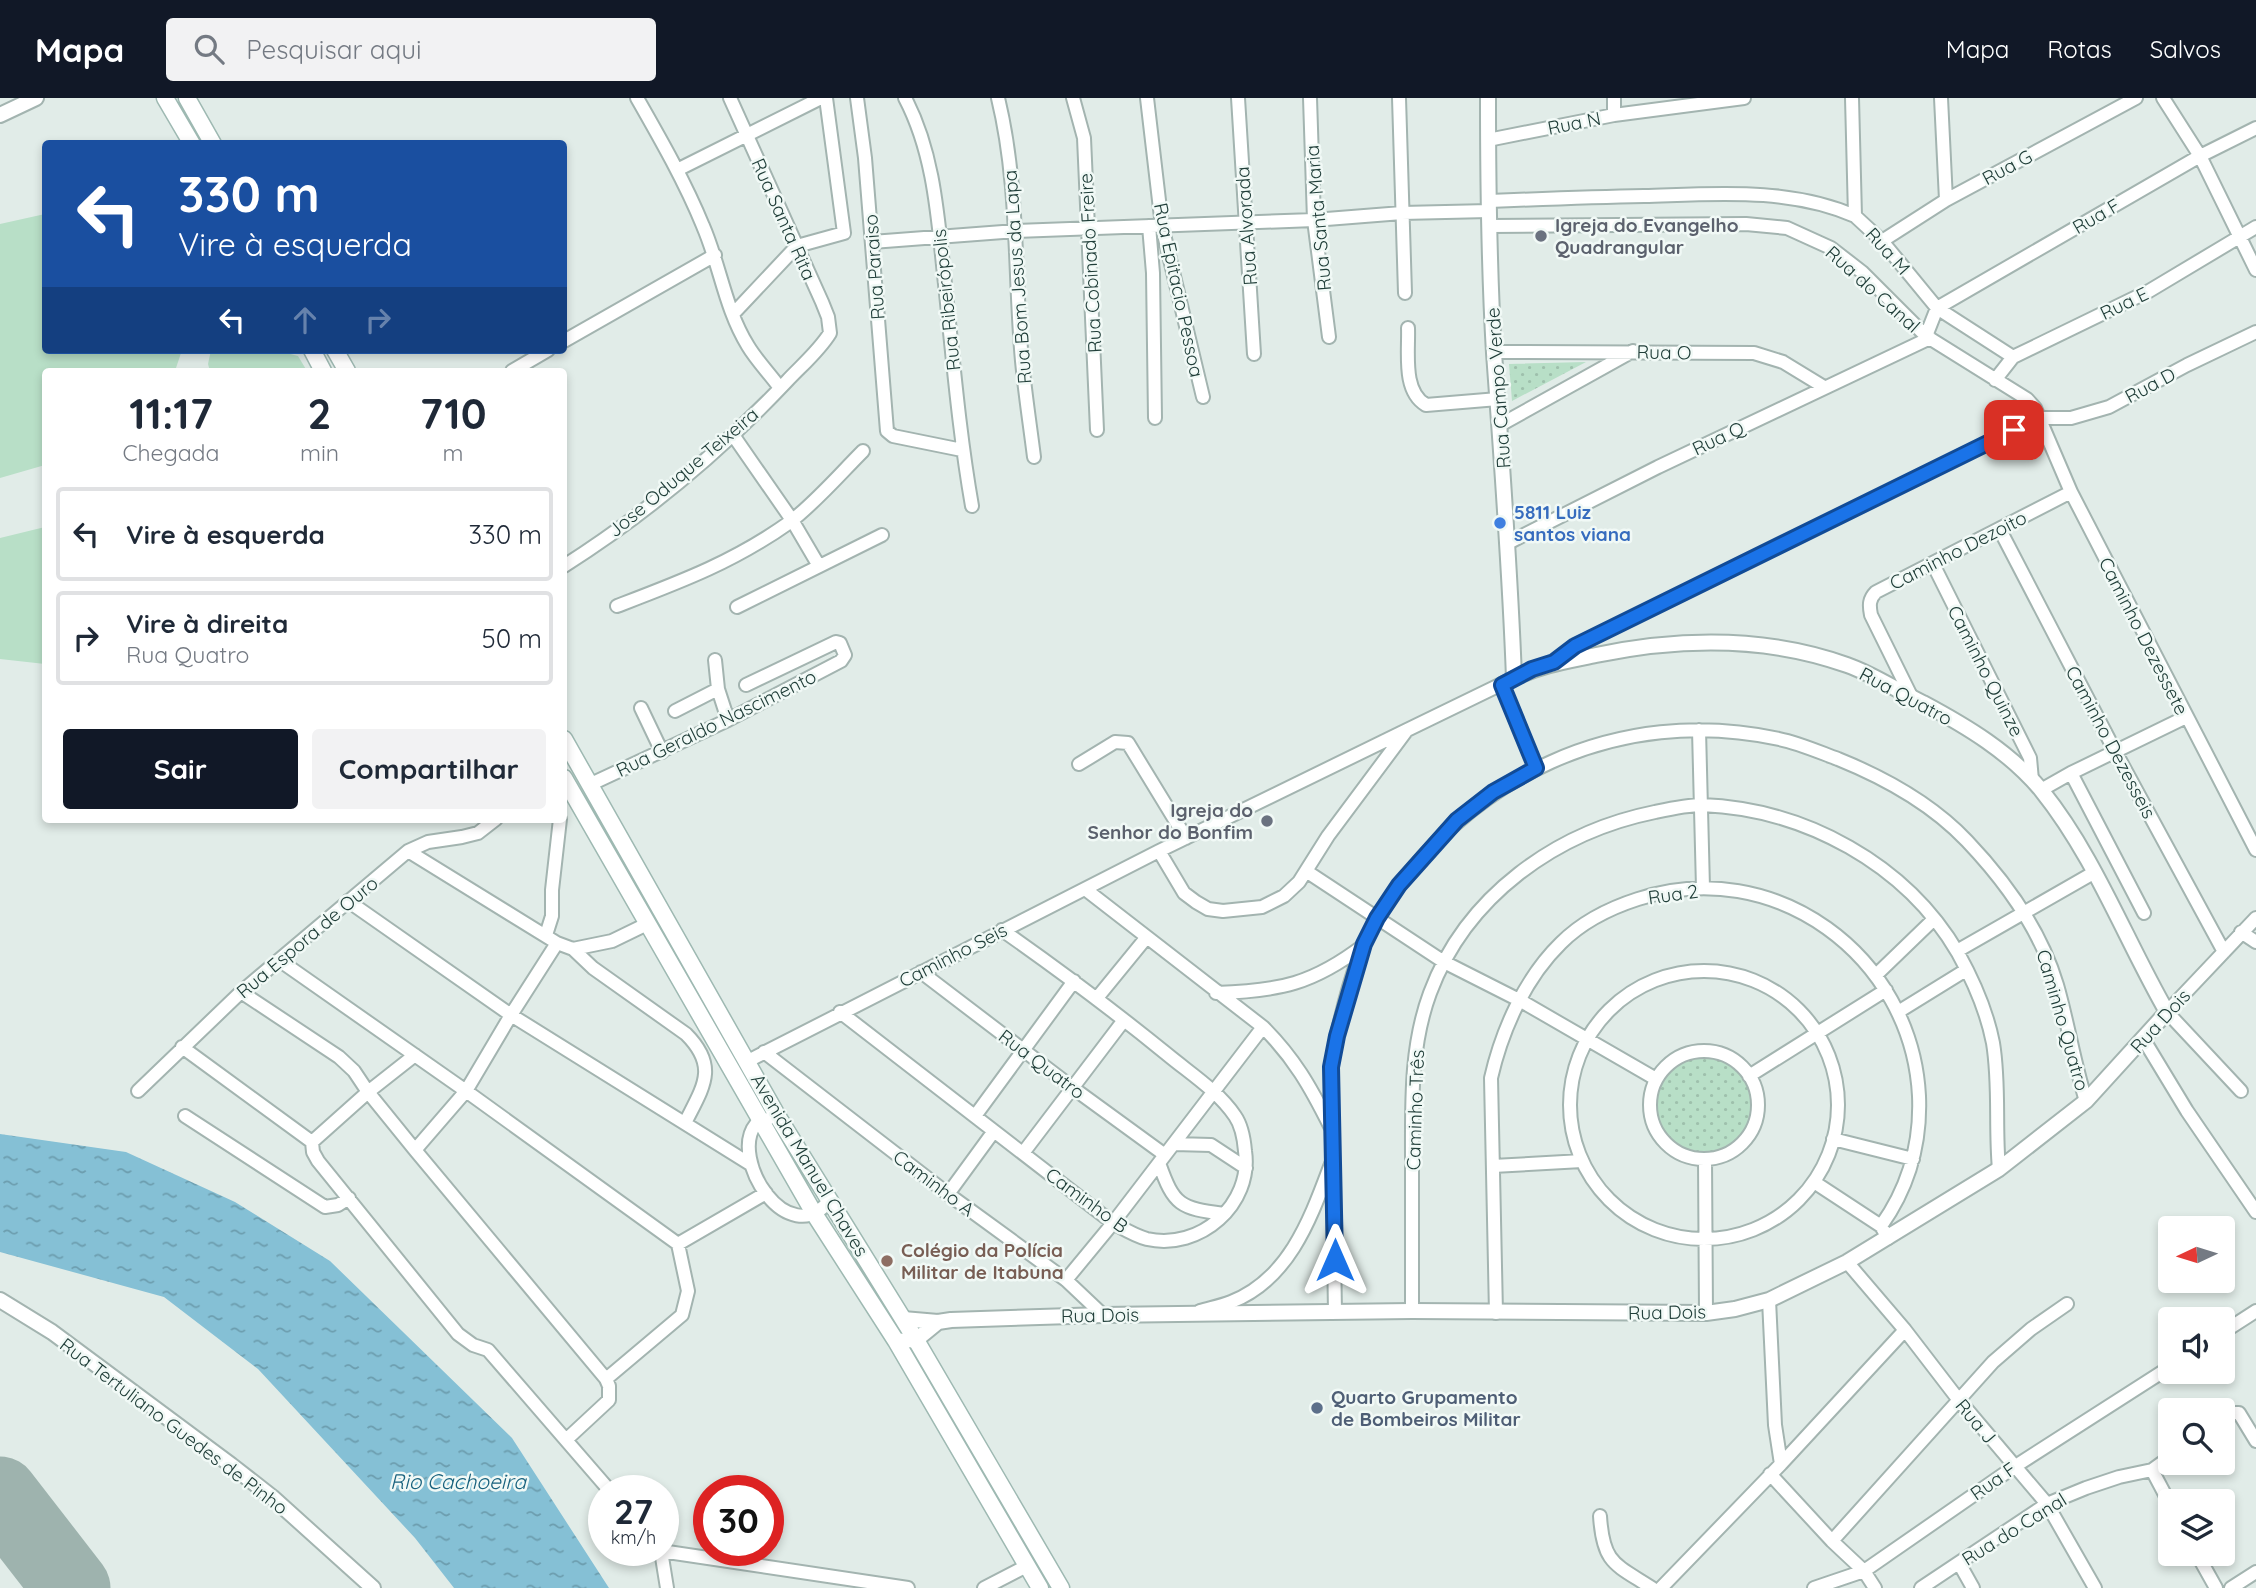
<!DOCTYPE html>
<html lang="pt">
<head>
<meta charset="utf-8">
<style>
  body { margin:0; font-family:Quicksand,sans-serif; background:#f2f2f3; color:#1f2937; height:100vh; display:flex; flex-direction:column; font-size:26px; white-space:nowrap }
  * { box-sizing:border-box; margin:0 }
  p { font-size:23px; color:#747a83 }
  .icon { flex:none; width:38px; height:38px; fill:none; stroke:currentColor; stroke-width:2; stroke-linecap:round; stroke-linejoin:round }
  .map { position:relative; flex:1; overflow:hidden }
  .sheet { position:absolute; left:42px; top:270px; width:525px; height:455px; display:flex; flex-direction:column; background:#fff; border-radius:7px; box-shadow:0 4px 10px #0003 }
  .sheet>* { flex:none }
  .hud { position:absolute; left:42px; top:42px; width:525px; height:214px; border-radius:7px; box-shadow:0 4px 10px #0003; background:#1a4fa0; color:#fff; overflow:hidden }
  .needle { width:46px; rotate:266deg }
  .buttons { position:absolute; left:2158px; top:1118px; display:grid; gap:14px }
  .buttons a { display:grid; place-items:center; width:77px; height:77px; border-radius:7px; background:#fff; box-shadow:0 4px 10px #0003; font-size:35px }
  .speed { position:absolute; left:588px; top:1377px; display:flex; gap:14px; font-size:35px; font-weight:700; text-align:center }
  .speed>* { display:grid; place-content:center; width:91px; height:91px; border-radius:50%; background:#fff; box-shadow:0 4px 10px #0003; line-height:1 }
  .speed small { font-size:18px; font-weight:400 }
  .speed .limit { border:10px solid #d22; background:#fff; color:#111 }
  .pin { position:absolute; display:grid; place-items:center; width:60px; height:60px; color:#fff; margin:-30px; border-radius:14px; box-shadow:0 4px 10px #0006 }
  .me { position:absolute; width:77px; margin:-38px; rotate:0deg; stroke-linejoin:round; filter:drop-shadow(0 0 5px #0008) }
  .turn { display:flex; align-items:center; gap:24px; height:147px; padding:0 21px; font-size:32px }
  .turn .icon { width:91px; height:91px; stroke-width:2.5 }
  .turn b { display:block; font-size:49px; line-height:60px }
  .lanes { display:flex; align-items:center; height:66px; padding:0 21px; background:#0003; justify-content:center; gap:35px; direction:ltr }
  .lanes .off { opacity:.35 }
  .eta { display:flex; justify-content:space-evenly; align-items:center; height:119px; text-align:center }
  .eta b { font-size:42px; font-weight:700; line-height:49px }
  .button { display:flex; gap:14px; margin-top:auto; padding:14px 21px }
  .button a { flex:1; height:80px; border-radius:7px; background:#111827; color:#fff; font-size:28px; font-weight:700; line-height:80px; text-align:center }
  .button a+a { background:#f2f2f3; color:#1f2937 }
  ul { padding:0; list-style:none }
  li { display:flex; align-items:center; gap:21px; height:94px; margin:0 14px 10px; padding:0 7px; border:4px solid #e0e1e3; border-radius:7px }
  li div { flex:1 }
  li b { display:block; font-size:26px }
  li em { font-style:normal }
  header { display:flex; align-items:center; gap:42px; box-sizing:border-box; height:98px; padding:0 35px; background:#111827; color:#fff }
  header strong { font-size:33px }
  nav { display:flex; gap:38px; margin-inline-start:auto; font-size:24px }
  .search { width:490px; height:63px; background:#f2f2f3; display:flex; align-items:center; gap:18px; box-sizing:border-box; padding:0 24px; border-radius:7px; color:#747a83; font-size:26px }
  .map>svg:first-child { display:block }
  .grass { fill:url(#grass-dots) }
  .garden { fill:#b8dfc7 }
  .water { fill:url(#water-ripples) }
  .lines { fill:none; stroke-linecap:round; stroke-linejoin:round }
  .runway { stroke:#9eb3ae; stroke-width:77 }
  .minor-casing { stroke:#a3b4b0; stroke-width:16 }
  .tertiary-casing { stroke:#a3b4b0; stroke-width:18 }
  .secondary-casing { stroke:#9eb9b2; stroke-width:19 }
  .minor { stroke:#fff; stroke-width:12 }
  .tertiary { stroke:#fff; stroke-width:14 }
  .secondary { stroke:#fff; stroke-width:16 }
  .route-casing { stroke:#114b97; stroke-width:18 }
  .route { stroke:#1a73e8; stroke-width:12 }
  .worship-dot { fill:#6b7280; stroke:#f1f9f6; stroke-width:2.5 }
  .shop-dot { fill:#3f7fe0; stroke:#f1f9f6; stroke-width:2.5 }
  .education-dot { fill:#8d6e63; stroke:#f1f9f6; stroke-width:2.5 }
  .service-dot { fill:#5c6f8a; stroke:#f1f9f6; stroke-width:2.5 }
  .labels { text-anchor:middle; dominant-baseline:central; stroke-width:5; stroke-linejoin:round; paint-order:stroke }
  .street-label { font-size:19px; fill:#203e39; stroke:#f1f9f6 }
  .worship-label { font-size:19px; font-weight:bold; fill:#5b616d; stroke:#f1f9f6; text-anchor:start }
  .shop-label { font-size:19px; font-weight:bold; fill:#366cbe; stroke:#f1f9f6; text-anchor:start }
  .education-label { font-size:19px; font-weight:bold; fill:#785e54; stroke:#f1f9f6; text-anchor:start }
  .service-label { font-size:19px; font-weight:bold; fill:#4e5e75; stroke:#f1f9f6; text-anchor:start }
  .water-label { font-size:21px; font-style:italic; fill:#17617d; stroke:#f1f9f6 }
</style>
</head>
<body>
<header>
<strong>Mapa</strong>
<div class="search"><svg class="icon" aria-label="search" viewBox="0 0 24 24"><circle cx="10" cy="10" r="6"/><path d="M15 15l6 6"/></svg>Pesquisar aqui</div>
<nav><a>Mapa</a><a>Rotas</a><a>Salvos</a></nav>
</header>
<div class="map">
<svg width="2256" height="1490" viewBox="0 0 2256 1490">
  <defs>
    <pattern id="grass-dots" width="8" height="8" patternUnits="userSpaceOnUse" patternTransform="scale(1.75)"><rect width="8" height="8" fill="#b8dfc7"/><path d="M2 2h.1M6 6h.1" fill="none" stroke="#9ec0ac" stroke-width="1.8" stroke-linecap="round"/></pattern>
    <pattern id="water-ripples" width="26" height="14" patternUnits="userSpaceOnUse" patternTransform="scale(1.75)"><rect width="26" height="14" fill="#85c0d5"/><path d="M2 4q2-2 4 0t4 0M15 11q2-2 4 0t4 0" fill="none" stroke="#6c9dae"/></pattern>
  </defs>
  <rect width="100%" height="100%" fill="#e1ece8"/>
  <!-- grass -->
  <path class="grass" d="M 1586,264 L 1512,303 L 1509,266 Z
    M1657 1007a47 47 0 1 1 94 0a47 47 0 1 1-94 0Z"/>
  <!-- garden -->
  <path class="garden" d="M 45,116 L 46,252 L 182,252 L 175,273 L 46,273 L 45,367 L 0,380 L 0,126 Z
    M 211,252 L 275,252 L 298,258 L 307,273 L 210,273 L 208,266 Z
    M 45,429 L 45,566 L 0,561 L 0,440 Z"/>
  <!-- water -->
  <path class="water" d="M 0,1036 L 126,1054 L 235,1104 L 330,1163 L 512,1340 L 609,1490 L 454,1490 L 415,1440 L 258,1271 L 164,1199 L 0,1154 Z"/>
  <g class="lines">
    <!-- runway -->
    <path class="runway" d="M 0,1397 L 72,1490"/>
    <!-- minor casing -->
    <g class="minor-casing">
      <path id="minor" d="M 637,0 C 661,42 685,84 703,128 C 720,167 725,211 748,248 C 757,263 770,276 780,290
        M 857,0 L 865,60 L 887,333 L 893,338 L 962,352
        M 905,0 C 935,57 938,123 945,186 C 953,260 959,334 972,408
        M 998,0 C 1019,86 1014,175 1022,263 C 1025,295 1030,327 1034,359
        M 1073,0 L 1084,40 L 1097,332
        M 1147,0 L 1162,128 L 1203,299
        M 1238,0 L 1254,256
        M 1310,0 L 1314,122 L 1329,239
        M 1399,0 L 1405,195
        M 1614,0 L 1614,17
        M 1852,0 L 1855,118 L 1882,143 L 1937,210 L 2013,259
        M 1941,0 L 1946,102
        M 2163,0 L 2200,58 L 2256,172
        M 1488,42 L 1614,17 L 1744,0
        M 677,72 L 821,0
        M 1489,103 C 1540,101 1592,99 1644,98 C 1714,96 1789,89 1855,118
        M 1149,128 L 1153,175 L 1155,320
        M 1490,128 L 1746,126 L 1787,130 L 1831,150 L 1862,174 L 1926,238 L 2027,301 L 2035,310 L 2071,394 L 2256,752
        M 1882,143 L 1946,102 L 2136,0
        M 872,144 L 1016,133 L 1314,122 L 1402,115 L 1489,113
        M 733,216 L 797,148 L 844,135 L 826,0
        M 1408,230 C 1409,254 1402,293 1426,307 L 1498,301
        M 1926,238 L 1937,210 L 2200,58 L 2256,30
        M 564,243 L 715,157
        M 1494,254 L 1754,255 L 1783,264 L 1824,289
        M 512,273 L 548,252
        M 1995,282 L 2013,259 L 2149,193 L 2256,129
        M 1500,327 L 1633,253
        M 733,337 L 792,422 L 819,468
        M 2000,432 L 2116,655 L 2224,854
        M 1508,445 L 1658,369 L 1930,240
        M 1933,466 L 2030,660 L 2032,682
        M 564,468 C 644,417 721,353 787,283 C 801,268 819,253 830,235 L 828,219 L 822,204 L 730,0
        M 617,508 C 680,484 734,464 790,424 C 816,404 840,376 863,353
        M 737,509 L 882,437
        M 715,562 L 718,591 L 728,622
        M 1554,564 L 1575,548 L 2039,320 L 2071,320 L 2109,309 L 2187,267 L 2256,234
        M 1502,587 L 1536,670
        M 1912,600 L 1871,517 C 1869,507 1869,501 1876,494 L 2071,394
        M 641,610 L 662,654
        M 675,613 L 718,591
        M 1699,632 L 1703,790
        M 1079,666 L 1115,644 L 1128,645 L 1186,740
        M 2071,675 L 2144,815
        M 591,686 L 728,622 L 841,563 L 845,557 L 840,545 L 836,544 L 746,587
        M 2041,692 L 2071,675 L 2186,619
        M 408,753 L 557,845 L 573,851 L 593,870 L 686,936 C 719,969 703,989 685,1025
        M 1159,753 L 1184,795 L 1196,804 L 1208,811 L 1223,813 L 1262,809 L 1284,798 L 1299,784 L 1328,738 L 1407,632 L 1514,580
        M 1306,773 L 1444,864 L 1521,903 L 1656,981
        M 1085,791 L 1263,929 C 1294,960 1310,988 1330,1028
        M 348,803 L 511,917 L 750,1066
        M 2241,834 L 2256,844
        M 546,837 L 552,818 L 552,792 L 560,721
        M 573,851 L 612,843 L 647,826
        M 1957,853 L 2095,774
        M 279,862 L 466,993 L 678,1146 L 688,1193 L 682,1217 L 606,1281 L 609,1288 L 609,1302 L 567,1341
        M1570 1007a134 134 0 1 1 268 0a134 134 0 1 1-268 0Z
        M 921,874 L 1073,990 L 1165,1057
        M 1876,877 L 1934,821
        M 241,894 L 339,959 L 354,973 L 368,994 L 415,1052 L 606,1281
        M 1216,895 C 1280,893 1313,886 1364,847
        M 1097,900 L 1146,840
        M 840,914 L 1113,1125 C 1124,1131 1135,1138 1147,1141 C 1200,1153 1253,1106 1245,1053 C 1244,1041 1242,1028 1235,1018 C 1218,993 1191,976 1168,957 C 1114,913 1059,872 1002,832
        M 1898,914 L 1966,872
        M 2144,942 L 2187,1013 L 2256,1114
        M 182,949 L 312,1044
        M1650 1007a54 54 0 1 1 108 0a54 54 0 1 1-108 0Z
        M 764,954 L 948,1096 L 1066,1182 L 1103,1217
        M 748,963 L 1159,753 L 1407,632
        M 1749,978 L 1886,892
        M 138,993 L 241,894 L 408,753 L 428,744 L 462,739 L 478,735 L 496,721
        M 2241,993 L 2167,914 L 2256,820
        M 185,1018 L 325,1109 L 338,1107 L 349,1100
        M 975,1018 L 1074,883
        M 768,1021 L 756,1026 C 728,1060 788,1155 830,1102
        M 1833,1041 L 1913,1061
        M 312,1044 L 313,1054 L 318,1063 L 458,1236 L 473,1247 L 488,1252 L 610,1393
        M 312,1044 L 368,994 L 415,957
        M 1174,1046 L 1211,1047 L 1246,1070
        M 415,1052 L 466,993 L 511,917 L 557,845
        M 1023,1055 L 1124,922
        M 1705,1061 L 1706,1215
        M 1159,1065 C 1174,1108 1180,1110 1224,1116
        M 1493,1068 L 1582,1063
        M 1814,1084 L 1881,1128
        M 948,1096 L 994,1033
        M 678,1146 L 766,1095
        M 1847,1164 L 1905,1232 L 1958,1301 L 2047,1406 L 2095,1490
        M 1066,1182 L 1113,1125 L 1263,929
        M 1769,1202 L 1775,1327 L 1781,1366
        M 1200,1213 C 1210,1210 1221,1208 1231,1204 C 1290,1181 1311,1119 1331,1066
        M 1412,1213 C 1412,1163 1412,1112 1412,1062 C 1412,1005 1410,949 1430,895 C 1466,798 1556,734 1655,714 C 1669,711 1687,707 1702,707 C 1805,711 1906,766 1958,855 C 1973,882 1987,914 1993,945 C 2000,987 1995,1029 1999,1071
        M 1335,1214 L 1331,969 C 1339,923 1354,857 1379,817 C 1465,679 1618,606 1779,641 C 1799,645 1819,654 1838,661 C 1885,680 1932,706 1967,743 C 2006,784 2041,833 2057,887 C 2068,925 2074,965 2086,1003
        M 1496,1215 L 1491,980 C 1502,932 1525,880 1561,845 C 1582,824 1610,810 1638,801 C 1774,756 1912,858 1919,998 C 1921,1045 1908,1090 1881,1128 L 1888,1140
        M 2222,1235 L 2256,1213
        M 2222,1322 L 2232,1315 L 2239,1315 L 2256,1343
        M 2152,1372 L 2170,1406
        M 1770,1376 L 1832,1443 L 1864,1473 L 1875,1490
        M 1600,1418 C 1603,1466 1615,1466 1652,1490
        M 1832,1443 L 1993,1264 L 2031,1231 L 2067,1206
        M 661,1453 L 908,1490
        M 661,1453 L 667,1490
        M 2197,1456 L 2216,1490
        M 1959,1465 L 1973,1490
        M 984,1490 L 1027,1468
        M 1661,1490 L 1781,1366 L 1905,1232
        M 1814,1490 L 1864,1473 L 2014,1369 L 2170,1269
        M 1921,1490 L 2047,1406 L 2086,1390 L 2119,1379 L 2152,1372 L 2170,1359
        M 2231,1490 L 2256,1474"/>
    </g>
    <!-- tertiary casing -->
    <g class="tertiary-casing">
      <path id="tertiary" d="M 0,17 L 36,0
        M 0,1202 L 52,1234 L 231,1367 L 272,1399 L 373,1490
        M 903,1221 L 938,1224 L 951,1222 L 1103,1217 L 1412,1213 L 1706,1215 L 1735,1211 L 1769,1202 L 1847,1164 L 1999,1071 L 2086,1003 L 2167,914 C 2125,841 2095,759 2042,693 C 2010,654 1966,628 1923,605 C 1898,593 1873,576 1847,567 C 1766,538 1678,540 1596,557 C 1567,563 1541,567 1514,580 C 1510,471 1502,364 1494,255 C 1489,171 1488,85 1488,0
        M 896,1243 L 916,1242 L 938,1224"/>
    </g>
    <!-- secondary casing -->
    <g class="secondary-casing">
      <path id="secondary" d="M 165,0 L 192,46
        M 187,0 L 213,46
        M 312,252 L 323,273
        M 335,252 L 347,273
        M 564,641 L 778,1019 L 916,1242 L 1061,1490
        M 564,680 L 815,1117 L 896,1243 L 1040,1490"/>
    </g>
    <!-- minor -->
    <use href="#minor" class="minor"/>
    <!-- tertiary -->
    <use href="#tertiary" class="tertiary"/>
    <!-- secondary -->
    <use href="#secondary" class="secondary"/>
  </g>
  <g class="lines">
    <!-- route casing -->
    <g class="route-casing">
      <path id="route" d="M 1335,1162 L 1331,969 L 1337,938 L 1364,846 L 1377,820 L 1399,787 L 1457,722 L 1493,694 L 1536,670 L 1502,587 L 1532,571 L 1554,564 L 1575,548 L 2014,332"/>
    </g>
    <!-- route -->
    <use href="#route" class="route"/>
  </g>
  <!-- markers -->
  <g class="worship-dot">
    <circle cx="1541" cy="138" r="7"/>
    <circle cx="1267" cy="723" r="7"/>
  </g>
  <circle class="shop-dot" cx="1500" cy="425" r="7"/>
  <circle class="education-dot" cx="887" cy="1163" r="7"/>
  <circle class="service-dot" cx="1317" cy="1310" r="7"/>
  <g class="labels">
    <!-- street labels -->
    <g class="street-label">
      <text transform="translate(1574 25) rotate(-11)">Rua N</text>
      <text transform="translate(2007 69) rotate(-28)">Rua G</text>
      <text transform="translate(2096 118) rotate(-30)">Rua F</text>
      <text transform="translate(1318 120) rotate(-95)">Rua Santa Maria</text>
      <text transform="translate(784 121) rotate(66)">Rua Santa Rita</text>
      <text transform="translate(1246 128) rotate(-94)">Rua Alvorada</text>
      <text transform="translate(1888 153) rotate(48)">Rua M</text>
      <text transform="translate(1090 165) rotate(-93)">Rua Cobinado Freire</text>
      <text transform="translate(874 169) rotate(-94)">Rua Paraiso</text>
      <text transform="translate(1017 179) rotate(-94)">Rua Bom Jesus da Lapa</text>
      <text transform="translate(1873 191) rotate(42)">Rua do Canal</text>
      <text transform="translate(1179 192) rotate(78)">Rua Epitacio Pessoa</text>
      <text transform="translate(946 202) rotate(-96)">Rua Ribeirópolis</text>
      <text transform="translate(2124 205) rotate(-26)">Rua E</text>
      <text transform="translate(1664 254) rotate(1)">Rua O</text>
      <text transform="translate(2150 287) rotate(-28)">Rua D</text>
      <text transform="translate(1498 290) rotate(-94)">Rua Campo Verde</text>
      <text transform="translate(1718 340) rotate(-25)">Rua Q</text>
      <text transform="translate(683 374) rotate(-40)">Jose Oduque Teixeira</text>
      <text transform="translate(1958 452) rotate(-27)">Caminho Dezoito</text>
      <text transform="translate(2144 538) rotate(63)">Caminho Dezessete</text>
      <text transform="translate(1986 573) rotate(63)">Caminho Quinze</text>
      <text transform="translate(1906 598) rotate(28)">Rua Quatro</text>
      <text transform="translate(716 625) rotate(-26)">Rua Geraldo Nascimento</text>
      <text transform="translate(2111 644) rotate(62)">Caminho Dezesseis</text>
      <text transform="translate(1673 796) rotate(-8)">Rua 2</text>
      <text transform="translate(307 839) rotate(-40)">Rua Espora de Ouro</text>
      <text transform="translate(953 857) rotate(-27)">Caminho Seis</text>
      <text transform="translate(2063 922) rotate(74)">Caminho Quatro</text>
      <text transform="translate(2160 923) rotate(-48)">Rua Dois</text>
      <text transform="translate(1042 966) rotate(37)">Rua Quatro</text>
      <text transform="translate(1415 1012) rotate(-88)">Caminho Três</text>
      <text transform="translate(810 1067) rotate(59)">Avenida Manuel Chaves</text>
      <text transform="translate(934 1085) rotate(37)">Caminho A</text>
      <text transform="translate(1087 1102) rotate(36)">Caminho B</text>
      <text transform="translate(1667 1214) rotate(-1)">Rua Dois</text>
      <text transform="translate(1100 1217) rotate(-1)">Rua Dois</text>
      <text transform="translate(1976 1323) rotate(50)">Rua J</text>
      <text transform="translate(174 1328) rotate(37)">Rua Tertuliano Guedes de Pinho</text>
      <text transform="translate(1993 1383) rotate(-35)">Rua F</text>
      <text transform="translate(2014 1431) rotate(-32)">Rua do Canal</text>
    </g>
    <!-- worship labels -->
    <g class="worship-label">
      <text x="1555" y="127">Igreja do Evangelho<tspan x="1555" dy="22">Quadrangular</tspan></text>
      <text x="1253" y="712" text-anchor="end">Igreja do<tspan x="1253" dy="22">Senhor do Bonfim</tspan></text>
    </g>
    <!-- shop labels -->
    <g class="shop-label">
      <text x="1514" y="414">5811 Luiz<tspan x="1514" dy="22">santos viana</tspan></text>
    </g>
    <!-- education labels -->
    <g class="education-label">
      <text x="901" y="1152">Colégio da Polícia<tspan x="901" dy="22">Militar de Itabuna</tspan></text>
    </g>
    <!-- service labels -->
    <g class="service-label">
      <text x="1331" y="1299">Quarto Grupamento<tspan x="1331" dy="22">de Bombeiros Militar</tspan></text>
    </g>
    <!-- water labels -->
    <g class="water-label">
      <text x="458" y="1383">Rio Cachoeira</text>
    </g>
  </g>
</svg>
<div class="buttons">
<a><svg class="needle" viewBox="-14 -14 28 28"><path d="M0-13l5 13h-10z" fill="#e53935"/><path d="M0 13l5-13h-10z" fill="#747a83"/></svg></a>
<a><svg class="icon" aria-label="sound" viewBox="0 0 24 24"><path d="M4 9h4l5-4v14l-5-4H4zM17 9q2 3 0 6"/></svg></a>
<a><svg class="icon" aria-label="search" viewBox="0 0 24 24"><circle cx="10" cy="10" r="6"/><path d="M15 15l6 6"/></svg></a>
<a><svg class="icon" aria-label="layers" viewBox="0 0 24 24"><path d="M12 4l9 5-9 5-9-5zM3 14l9 5 9-5"/></svg></a>
</div>
<div class="speed"><div>27<small>km/h</small></div><div class="limit">30</div></div>
<div class="pin" style="left:2014px;top:332px;background:#d93025"><svg class="icon" aria-label="arrive" viewBox="0 0 24 24"><path d="M6 21V4h12l-3 4 3 4H6"/></svg></div>
<svg class="me" style="left:1335px;top:1162px" viewBox="-20 -20 40 40"><path d="M0-17L14 15 0 8-14 15z" fill="#1a73e8" stroke="#fff" stroke-width="4"/></svg>
<div class="hud">
<div class="turn"><svg class="icon" aria-label="left" viewBox="0 0 24 24"><path d="M17 20v-9H6M10 6l-5 5 5 5"/></svg><div><b>330 m</b>Vire à esquerda</div></div>
<div class="lanes"><svg class="icon" aria-label="left" viewBox="0 0 24 24"><path d="M17 20v-9H6M10 6l-5 5 5 5"/></svg><svg class="icon off" aria-label="ahead" viewBox="0 0 24 24"><path d="M12 20V5M6 11l6-6 6 6"/></svg><svg class="icon off" aria-label="right" viewBox="0 0 24 24"><path d="M7 20v-9h11M14 6l5 5-5 5"/></svg></div>
</div>
<section class="sheet">
<div class="eta">
<div><b>11:17</b><p>Chegada</p></div>
<div><b>2</b><p>min</p></div>
<div><b>710</b><p>m</p></div>
</div>
<ul>
<li><svg class="icon" aria-label="left" viewBox="0 0 24 24"><path d="M17 20v-9H6M10 6l-5 5 5 5"/></svg><div><b>Vire à esquerda</b></div><em>330 m</em></li>
<li><svg class="icon" aria-label="right" viewBox="0 0 24 24"><path d="M7 20v-9h11M14 6l5 5-5 5"/></svg><div><b>Vire à direita</b><p>Rua Quatro</p></div><em>50 m</em></li>
</ul>
<div class="button"><a>Sair</a><a>Compartilhar</a></div>
</section>
</div>
</body>
</html>
